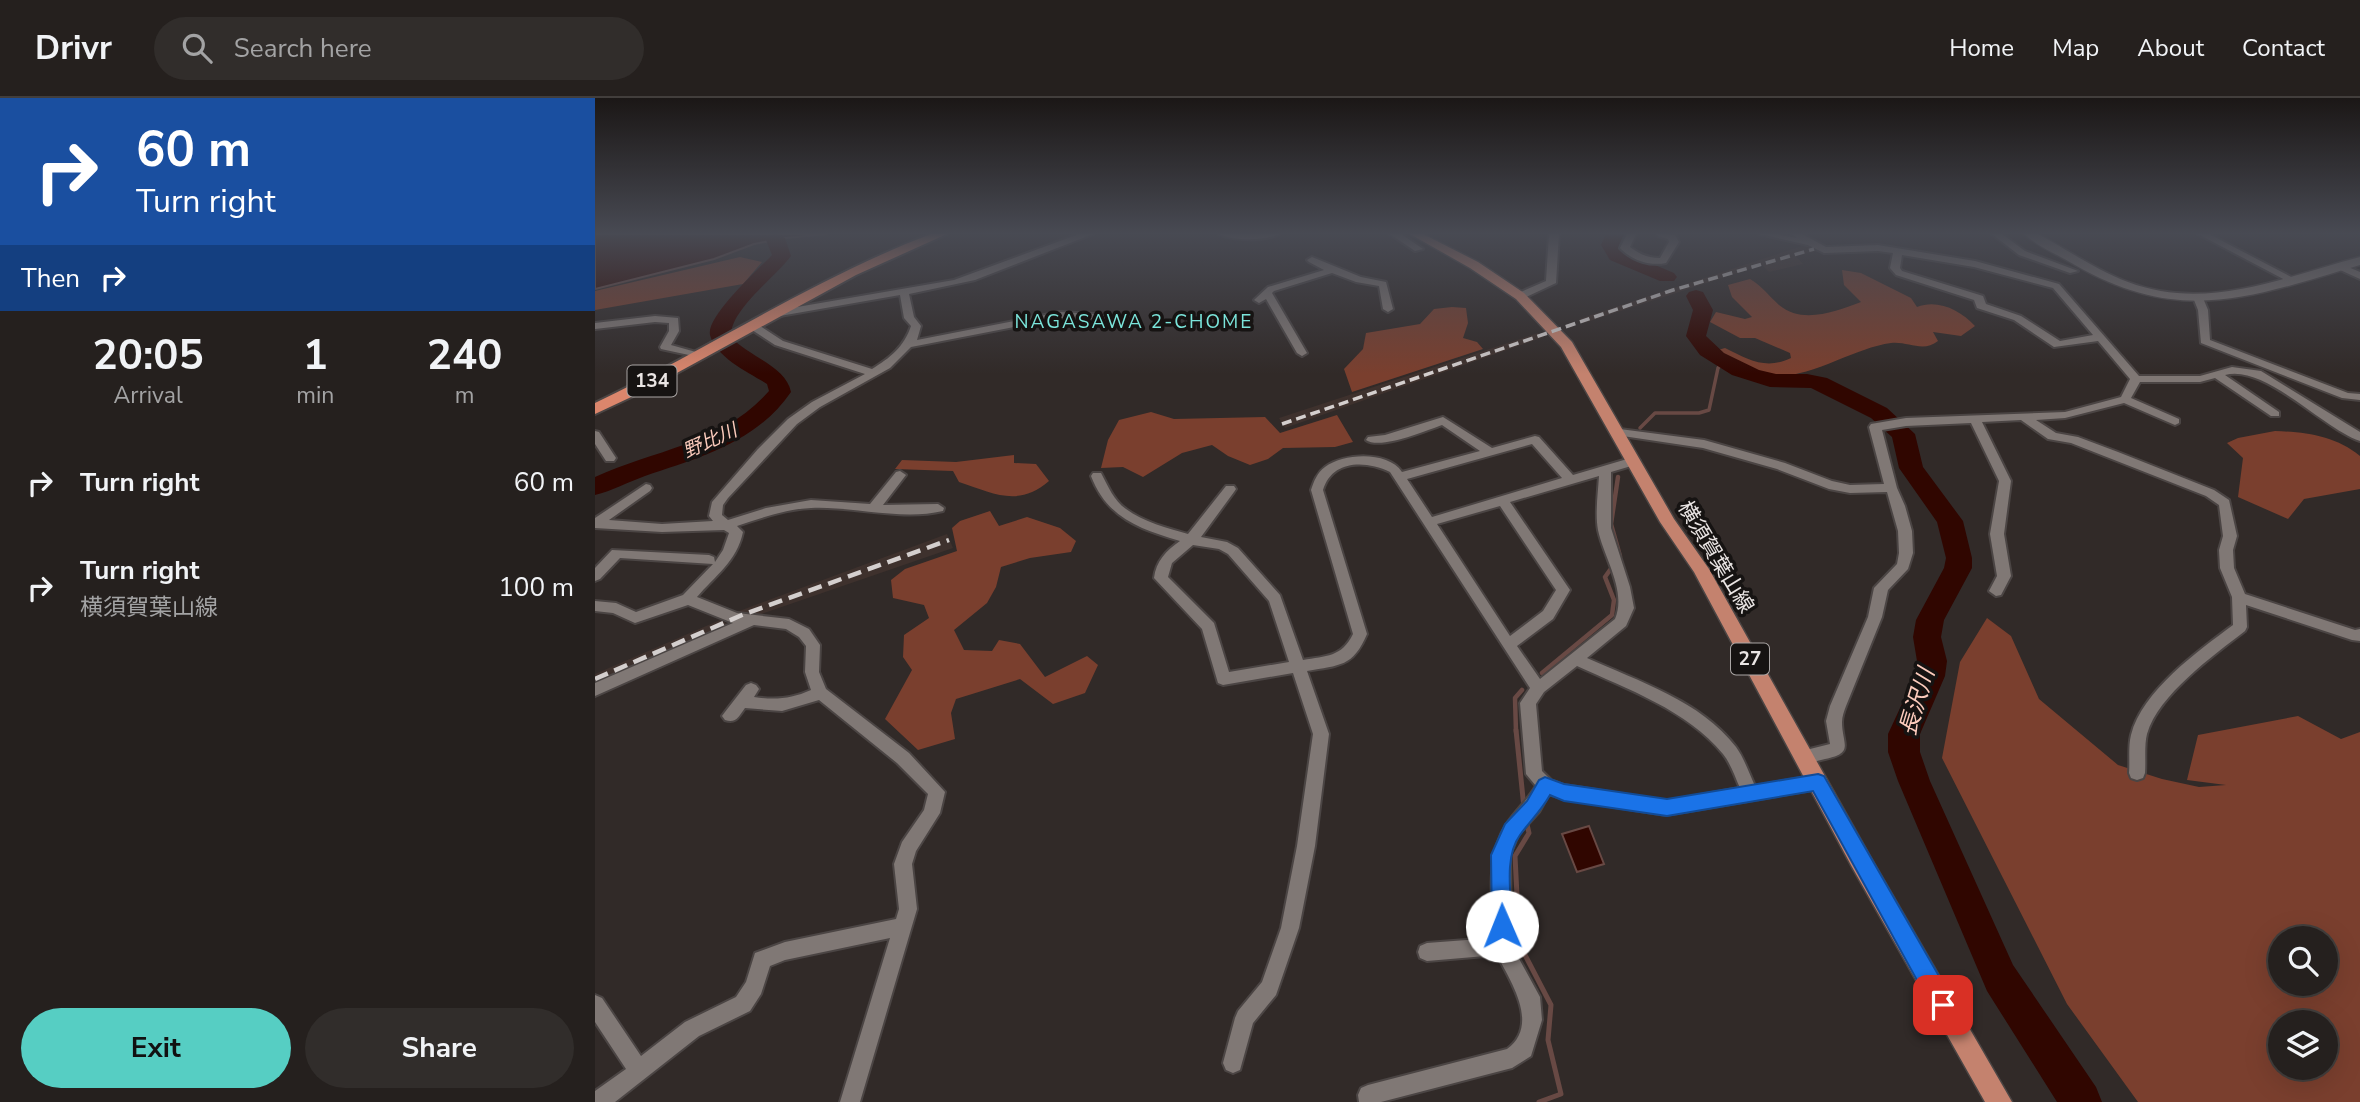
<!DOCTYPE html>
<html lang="en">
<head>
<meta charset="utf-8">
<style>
  body { margin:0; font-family:"Nunito Sans","Noto Sans JP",sans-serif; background:#312d2b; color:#f1f3f6; height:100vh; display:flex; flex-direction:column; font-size:26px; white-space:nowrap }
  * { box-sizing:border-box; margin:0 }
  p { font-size:23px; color:#a3a3a4 }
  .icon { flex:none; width:38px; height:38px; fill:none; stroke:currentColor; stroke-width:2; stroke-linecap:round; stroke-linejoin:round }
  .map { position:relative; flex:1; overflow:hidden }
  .side { display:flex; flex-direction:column; background:#25201e; width:595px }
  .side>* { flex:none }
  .top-card { background:#1a4fa0; color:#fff; overflow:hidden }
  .buttons { position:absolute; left:1673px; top:828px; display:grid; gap:14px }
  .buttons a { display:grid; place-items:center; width:70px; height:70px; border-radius:50%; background:#25201e; box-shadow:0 7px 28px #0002,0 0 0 2px #423e3c; font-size:35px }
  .pin { position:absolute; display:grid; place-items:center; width:60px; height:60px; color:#fff; margin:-30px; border-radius:14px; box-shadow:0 4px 10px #0006 }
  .me { position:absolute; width:77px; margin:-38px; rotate:359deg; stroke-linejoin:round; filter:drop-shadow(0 0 5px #0008) }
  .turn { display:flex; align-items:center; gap:24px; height:147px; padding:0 21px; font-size:32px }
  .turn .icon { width:91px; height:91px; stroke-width:2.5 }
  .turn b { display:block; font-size:49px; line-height:60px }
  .then { display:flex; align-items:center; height:66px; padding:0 21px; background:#0003; gap:14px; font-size:26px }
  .eta { display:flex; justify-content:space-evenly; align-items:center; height:119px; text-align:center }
  .eta b { font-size:42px; font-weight:700; line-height:49px }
  .action { display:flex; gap:14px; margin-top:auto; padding:14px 21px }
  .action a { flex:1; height:80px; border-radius:42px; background:#56cec3; color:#111; font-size:28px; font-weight:700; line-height:80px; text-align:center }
  .action a+a { background:#312d2b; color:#f1f3f6 }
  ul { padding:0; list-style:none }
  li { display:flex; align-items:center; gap:21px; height:105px; padding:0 21px }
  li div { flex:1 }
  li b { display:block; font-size:26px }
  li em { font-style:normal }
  header { display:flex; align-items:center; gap:42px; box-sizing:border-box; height:98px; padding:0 35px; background:#25201e; border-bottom:2px solid #423e3c }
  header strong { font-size:33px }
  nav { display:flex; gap:38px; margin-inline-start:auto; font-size:24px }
  .search { width:490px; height:63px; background:#312d2b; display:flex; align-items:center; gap:18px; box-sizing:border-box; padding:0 24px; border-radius:38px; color:#a3a3a4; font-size:26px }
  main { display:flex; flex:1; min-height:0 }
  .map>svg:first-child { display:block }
  .built { fill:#3e312d }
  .green { fill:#7a3f2e; fill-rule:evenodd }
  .water { fill:#300600; stroke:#684944; stroke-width:2 }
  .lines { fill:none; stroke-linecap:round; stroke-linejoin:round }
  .stream-far2 { stroke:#684944; stroke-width:3.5 }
  .stream-far1 { stroke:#684944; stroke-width:4.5 }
  .stream { stroke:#684944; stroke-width:5 }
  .river { fill:#300600; fill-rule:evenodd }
  .minor-casing { stroke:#4b4544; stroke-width:4 }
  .tertiary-casing { stroke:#4b4544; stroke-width:3 }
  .primary-casing { stroke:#4b4544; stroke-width:3 }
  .trunk-casing { stroke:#4b4544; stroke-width:4 }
  .minor { fill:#807875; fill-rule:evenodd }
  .tertiary { fill:#807875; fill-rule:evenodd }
  .primary { fill:#c4826e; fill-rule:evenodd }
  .trunk { fill:#db866c; fill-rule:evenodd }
  .rail-far1 { stroke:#d4cfce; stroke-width:3.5; stroke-dasharray:10 5; stroke-linecap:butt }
  .rail { stroke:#d4cfce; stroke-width:4.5; stroke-dasharray:14 7; stroke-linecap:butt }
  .route { fill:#1a73e8; stroke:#114b97; stroke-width:2 }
  .labels { text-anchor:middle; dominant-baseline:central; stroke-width:7; stroke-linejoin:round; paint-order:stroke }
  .far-neighbourhood-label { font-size:19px; letter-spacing:2px; fill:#7be5db; stroke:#161312 }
  .shield { fill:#161312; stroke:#aaa6a5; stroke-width:2 }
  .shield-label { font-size:19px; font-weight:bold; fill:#eae5e4 }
  .far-water-label { font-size:19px; font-style:italic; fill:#fccbbc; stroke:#161312 }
  .street-label { font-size:21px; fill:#eae5e4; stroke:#161312 }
  .water-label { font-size:23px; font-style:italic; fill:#fccbbc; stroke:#161312 }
</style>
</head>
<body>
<header>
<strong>Drivr</strong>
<div class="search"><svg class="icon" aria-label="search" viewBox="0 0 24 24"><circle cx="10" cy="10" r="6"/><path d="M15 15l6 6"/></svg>Search here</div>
<nav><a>Home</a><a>Map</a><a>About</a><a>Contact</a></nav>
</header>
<main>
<section class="side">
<div class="top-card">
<div class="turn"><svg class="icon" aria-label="right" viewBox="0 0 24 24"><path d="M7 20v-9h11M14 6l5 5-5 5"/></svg><div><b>60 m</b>Turn right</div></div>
<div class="then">Then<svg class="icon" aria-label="right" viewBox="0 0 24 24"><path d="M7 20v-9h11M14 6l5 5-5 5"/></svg></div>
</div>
<div class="eta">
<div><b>20:05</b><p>Arrival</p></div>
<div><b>1</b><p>min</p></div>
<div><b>240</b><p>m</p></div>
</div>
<ul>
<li><svg class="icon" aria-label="right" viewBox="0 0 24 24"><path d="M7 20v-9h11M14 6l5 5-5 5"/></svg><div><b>Turn right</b></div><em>60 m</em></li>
<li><svg class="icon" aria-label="right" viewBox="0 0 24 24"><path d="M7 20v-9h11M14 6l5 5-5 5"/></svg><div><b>Turn right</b><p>横須賀葉山線</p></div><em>100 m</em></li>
</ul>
<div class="action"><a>Exit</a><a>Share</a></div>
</section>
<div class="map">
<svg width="1765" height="1004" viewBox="0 0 1765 1004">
  <rect width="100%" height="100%" fill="#312a28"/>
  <!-- built -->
  <path class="built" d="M 1213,146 L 1224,153 L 1201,158 L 1208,166 L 1174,174 L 1167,167 L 989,225 L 984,221 Z
    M 943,235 L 949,239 L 690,330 L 684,320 Z
    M 352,436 L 358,450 L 155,520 L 139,515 Z
    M 125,522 L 134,527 L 0,587 L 0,576 Z"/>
  <!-- green -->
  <path class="green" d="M 145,159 L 167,164 L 148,186 L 0,212 L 0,193 Z
    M 1247,172 L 1266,175 L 1316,200 L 1322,209 C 1343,201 1365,212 1380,228 L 1366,238 L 1338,234 L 1343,243 C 1328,255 1313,243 1296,245 C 1256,250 1205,288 1165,276 C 1150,271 1136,261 1123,252 L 1130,250 C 1154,262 1171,272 1196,260 L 1195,255 L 1160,240 L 1145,240 L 1115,224 L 1121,214 L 1150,221 L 1157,219 L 1137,199 L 1133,187 L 1155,181 C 1167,188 1174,198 1184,207 C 1208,227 1241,213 1266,204 L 1249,187 Z
    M 857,209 L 871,210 L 873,225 L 868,240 L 882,244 L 888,251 L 757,294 L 749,271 L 768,251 L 771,235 L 825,226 L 839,211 Z
    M 556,314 L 579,321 L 670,319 L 685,335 L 742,317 L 758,344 L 740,349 L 688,350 L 673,361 L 655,367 L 633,358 L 617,347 L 587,355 L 548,379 L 528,369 L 506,370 L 513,342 L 524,322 Z
    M 1680,333 C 1711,334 1741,338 1765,358 L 1765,391 L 1709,401 L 1693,421 L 1643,399 L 1648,360 L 1632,345 L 1643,340 Z
    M 419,357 L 419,365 L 441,366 L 454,383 C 423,410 398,395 364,384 L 358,373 L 300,371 L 307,362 L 361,364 Z
    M 395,413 L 404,428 L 432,419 L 465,430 L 481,443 L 476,454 L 435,460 L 406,469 L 401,489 L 392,505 L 359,532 L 369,552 L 397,553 L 404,542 L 425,546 L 450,579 L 492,558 L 503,567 L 490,595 L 458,606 L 425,581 L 361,601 L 356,615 L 360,641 L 323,652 L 290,621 L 317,572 L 308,559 L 309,537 L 334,520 L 329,507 L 298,500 L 296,482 L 310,471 L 362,453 L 357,430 L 365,423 Z
    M 1392,520 L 1416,538 L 1444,601 L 1523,667 L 1567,681 L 1604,689 L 1631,687 L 1592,682 L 1603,637 L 1703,618 L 1746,641 L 1765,634 L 1765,1004 L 1543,1004 L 1472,906 L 1347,660 L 1365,564 ZM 1685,840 L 1731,840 L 1731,886 L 1685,886 ZM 1685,924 L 1731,924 L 1731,970 L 1685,970 Z"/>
  <!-- water -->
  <path class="water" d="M 0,136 L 232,136 L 190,140 L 159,146 L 119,161 L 0,191 Z
    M 994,728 L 1009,766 L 982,774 L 967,736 Z"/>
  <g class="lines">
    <!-- stream-far2 -->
    <path class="stream-far2" d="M 1045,330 L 1060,315 L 1104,315 L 1114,312 L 1123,270 L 1129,263"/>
    <!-- stream-far1 -->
    <path class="stream-far1" d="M 1023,379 L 1016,426 L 1025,458
      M 947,575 L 1017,517 L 1019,502 L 1010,479 L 1015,472
      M 921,634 L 920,600 L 927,592"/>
    <!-- stream -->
    <path class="stream" d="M 921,632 L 929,710
      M 931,722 L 934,735 L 920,758 L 924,838 L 930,857 L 956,907 L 953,942 L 966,996 L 944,1004"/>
    <!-- river -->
    <path class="river" d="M 180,136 L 190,140 L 196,158 C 181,179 134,212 136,239 C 154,259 191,268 196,294 C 162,344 104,360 50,378 C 33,384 17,393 0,397 L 0,379 C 61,351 127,346 174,293 L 172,286 C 155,275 121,260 115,237 C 111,218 164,171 177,157 L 171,142 Z
      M 1011,136 L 1029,136 L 1024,147 L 1029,154 L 1079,175 L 1082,179 L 1079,183 L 1065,183 L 1015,162 L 1006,147 Z
      M 1101,192 L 1108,194 L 1118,212 L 1111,238 L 1129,255 L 1164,272 L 1181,276 L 1212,276 L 1232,280 L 1292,310 L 1320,336 L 1328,369 L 1368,423 L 1377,460 L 1377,470 L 1349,522 L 1346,539 L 1352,563 L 1350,578 L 1325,636 L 1325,654 L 1335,683 L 1418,867 L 1501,989 L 1507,1004 L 1462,1004 L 1392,893 L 1303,683 L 1293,654 L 1293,636 L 1320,578 L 1322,563 L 1318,539 L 1321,522 L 1349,470 L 1351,460 L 1342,424 L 1304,370 L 1297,339 L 1276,320 L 1216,290 L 1175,289 L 1137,277 L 1105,257 L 1091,238 L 1098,212 L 1091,198 L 1094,194 Z"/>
    <!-- minor casing -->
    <g class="minor-casing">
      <path id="minor" d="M 484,136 L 498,136 L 380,182 L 314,196 L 319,219 L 326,228 L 322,242 L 465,214 L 515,217 L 520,220 L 519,222 L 465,220 L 316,249 L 295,270 L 225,309 L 202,326 L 133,400 L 128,407 L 127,417 L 133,422 L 171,410 L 216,402 L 275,406 L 301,374 L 305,373 L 311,377 L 288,407 L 343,406 L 349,410 L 348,413 C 306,423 258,408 216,410 C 191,411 166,420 142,428 L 148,434 C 142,463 120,478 102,499 L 142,515 L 194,521 L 214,531 L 225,547 L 224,574 L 231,591 L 314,655 L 350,694 L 345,715 L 321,753 L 317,766 L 322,811 L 265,1004 L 245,1004 L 295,840 L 190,862 L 175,868 L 166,896 L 155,913 L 104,938 L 20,1004 L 0,1004 L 0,993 L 31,971 L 0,924 L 0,897 L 7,900 L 46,958 L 90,924 L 141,899 L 151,884 L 160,855 L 190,844 L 301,821 L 304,811 L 299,766 L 307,744 L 329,712 L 333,696 L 302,665 L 224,602 L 187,613 L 150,610 C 144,618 141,626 130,622 L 127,618 L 130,614 L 151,587 L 156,585 L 161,587 L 164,591 L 159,599 C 180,602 196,601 216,592 L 210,574 L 211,548 L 204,539 L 191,531 L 159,527 L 0,598 L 0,585 L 138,525 L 93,507 L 40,525 L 18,515 L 0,513 L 0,503 L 21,505 L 41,514 L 88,497 L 118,466 L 25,460 L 5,481 L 0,483 L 0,470 L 17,452 L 114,457 L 119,459 L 120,464 L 128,452 L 134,435 L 129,432 L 67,434 L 0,430 L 0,420 L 51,386 L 55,387 L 57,390 L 55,393 L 14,422 L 67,426 L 118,423 L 114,418 L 117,404 L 163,351 L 193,321 L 217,304 L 270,276 L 180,247 L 154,230 L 154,226 L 162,226 L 188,243 L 277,271 C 295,260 309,249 316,228 L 309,220 L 305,197 L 179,219 L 174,216 L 179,213 L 359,182 Z
        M 624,136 L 684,136 C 670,143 638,143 624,136 Z
        M 795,136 L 806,136 L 828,151 L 820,153 Z
        M 954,136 L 964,136 L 961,185 L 929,200 L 921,200 L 921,196 L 951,183 Z
        M 1032,136 L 1041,136 L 1035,149 C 1044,156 1053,160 1065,160 L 1074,144 L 1073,141 L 1063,138 L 1062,136 L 1080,137 L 1084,144 L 1071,165 C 1055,168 1039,163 1027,152 L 1025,150 Z
        M 1165,136 L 1180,136 L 1202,140 L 1197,136 L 1207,136 L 1231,149 L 1283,147 L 1380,163 L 1464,186 L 1544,278 L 1605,278 L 1637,269 L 1666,273 L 1765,334 L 1765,343 C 1727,330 1670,266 1630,277 L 1684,314 L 1684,318 L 1676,318 L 1620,280 L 1605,284 L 1545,284 L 1536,300 L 1584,321 L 1584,325 L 1580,327 L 1529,305 L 1470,320 L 1441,322 L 1461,335 L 1483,339 L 1523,354 L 1619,392 L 1634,402 L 1642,438 L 1638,452 L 1639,470 L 1650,496 L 1760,532 L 1765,531 L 1765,543 L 1757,542 L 1651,507 L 1652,529 L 1650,533 C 1619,557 1563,597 1552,636 C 1549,648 1551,662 1550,675 L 1548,680 L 1542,682 L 1536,680 L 1534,675 C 1535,663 1533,649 1536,637 C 1547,593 1603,553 1638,527 L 1637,499 L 1625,470 L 1624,452 L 1628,438 L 1624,407 L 1611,398 L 1476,345 L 1453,341 L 1426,322 L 1387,324 L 1416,383 L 1409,436 L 1416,478 L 1406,497 L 1401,498 L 1394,493 L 1402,478 L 1395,436 L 1404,383 L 1376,325 L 1311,328 L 1287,332 L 1302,390 L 1310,408 L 1317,433 L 1318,455 L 1313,471 L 1293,492 L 1287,519 L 1251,608 C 1249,613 1247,619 1247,624 C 1247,646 1260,655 1230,661 C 1221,663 1212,667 1203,664 L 1201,659 L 1203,654 L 1235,646 L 1231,623 L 1235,608 L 1273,519 L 1279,490 L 1302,466 L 1304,455 L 1303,433 L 1292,394 L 1255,395 L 1234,391 L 1182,371 L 1108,350 L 1021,337 L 1017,336 L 1017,330 L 1109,342 L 1190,365 L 1237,383 L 1255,387 L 1289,386 L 1274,329 L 1276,326 L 1311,320 L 1470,314 L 1526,299 L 1535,281 L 1503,243 L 1459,249 L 1419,222 L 1382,210 L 1379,202 L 1301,177 L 1295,170 L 1298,155 L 1283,153 L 1229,155 L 1213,147 ZM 1307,157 L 1379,169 L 1458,190 L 1498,237 L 1465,243 L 1426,218 L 1391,206 L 1388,198 L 1307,173 L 1305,170 Z
        M 1397,136 L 1407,136 L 1430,153 L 1483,173 L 1475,175 L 1424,157 Z
        M 1603,136 L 1614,136 L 1702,182 L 1694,184 Z
        M 717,159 L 766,179 L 791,184 L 798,211 L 793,214 L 788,211 L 784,188 L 761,184 L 737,175 L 679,193 L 677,195 L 712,255 L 707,258 L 702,255 L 671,201 L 664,205 L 659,202 L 673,189 L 729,172 L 714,164 L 712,162 Z
        M 1746,166 L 1765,174 L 1765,181 L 1743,171 L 1741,169 Z
        M 1604,199 L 1608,200 L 1613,212 L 1615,242 L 1753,295 L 1765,296 L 1765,302 L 1747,300 L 1606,245 L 1603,212 L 1599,202 Z
        M 60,218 L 83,220 L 84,233 L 76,247 L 108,256 L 108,260 L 66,251 L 65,249 L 74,233 L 74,225 L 60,224 L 0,231 L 0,225 Z
        M 848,319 L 897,350 L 940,338 L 944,339 L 978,377 L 1039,359 L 1043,360 L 1045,363 L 1043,366 L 1016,374 L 1016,430 L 1035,489 L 1039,510 L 1031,528 L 992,560 C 1043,583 1106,603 1141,649 C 1149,660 1154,675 1160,688 L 1223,677 L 1229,679 L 1231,684 L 1229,689 L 1223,691 L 1071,717 L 969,701 L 954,696 L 944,714 L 923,737 L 915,757 L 916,846 L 945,899 L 947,922 L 936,958 L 917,970 L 786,1004 L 764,1004 L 763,997 L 766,990 L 773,987 L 912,951 C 945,927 916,884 902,857 L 832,863 L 825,860 L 823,854 L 825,848 L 832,845 L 898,840 C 898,803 890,760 911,727 C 920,713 932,703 941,688 L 931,676 L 925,605 L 935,590 L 795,374 C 770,362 737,362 728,392 L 772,536 C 758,569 745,567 712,573 L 734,636 L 720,748 L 704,830 L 681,897 L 658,925 L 645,972 L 638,975 L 631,972 L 628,965 L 640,920 L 643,913 L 667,884 L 686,830 L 702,748 L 718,636 L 698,575 L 628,587 L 623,585 L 607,531 L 559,480 C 561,463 571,453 585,443 C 545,431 512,420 496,378 L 498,375 L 506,375 C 513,388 519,403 531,411 C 548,424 573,430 593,436 L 631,388 L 639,388 L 641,391 L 639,394 L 606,439 L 632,444 L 643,450 L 685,497 L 708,562 C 731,558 747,559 758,536 L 716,392 C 719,383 722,375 730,369 C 749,355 793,353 807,374 L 885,353 L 847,327 C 830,333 785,352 771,342 L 773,339 L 790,337 ZM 937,346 L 967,380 L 837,419 L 812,381 ZM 1004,378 C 1003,395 1000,416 1003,432 C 1009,460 1032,493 1020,521 L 945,581 L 922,548 L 958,521 L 975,492 L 915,404 ZM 905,408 L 961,492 L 948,513 L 915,538 L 842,426 ZM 598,447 L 624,451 L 633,456 L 674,503 L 694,564 L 634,574 L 619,525 L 573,479 L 577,465 ZM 982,568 C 1032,591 1092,612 1128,656 C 1136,666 1140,679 1145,690 L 1071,703 L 969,687 L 956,682 L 947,673 L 941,606 L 949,594 Z
        M 0,333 L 4,334 L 19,357 L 21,360 L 19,363 L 11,363 L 0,346 Z"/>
    </g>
    <!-- tertiary casing -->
    <g class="tertiary-casing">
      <path id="tertiary" d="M 1429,136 L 1443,136 C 1473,152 1501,172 1533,184 C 1612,214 1688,179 1765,159 L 1765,167 C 1656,199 1586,228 1480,167 C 1464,157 1443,149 1429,136 Z"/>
    </g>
    <!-- primary casing -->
    <g class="primary-casing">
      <path id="primary" d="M 815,136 L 828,136 L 883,164 L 929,195 L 977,244 L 1079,421 L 1114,471 L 1273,755 L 1417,1004 L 1390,1004 L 1257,769 L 1099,474 L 1065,424 L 966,249 L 921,201 L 875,170 Z"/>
    </g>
    <!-- trunk casing -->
    <g class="trunk-casing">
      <path id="trunk" d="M 336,136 L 352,136 L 261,177 L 49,293 L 0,316 L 0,305 C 114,251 218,181 336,136 Z"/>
    </g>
    <!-- minor -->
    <use href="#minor" class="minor"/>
    <!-- tertiary -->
    <use href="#tertiary" class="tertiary"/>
    <!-- primary -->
    <use href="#primary" class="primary"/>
    <!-- trunk -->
    <use href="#trunk" class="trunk"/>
    <!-- rail-far1 -->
    <path class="rail-far1" d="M 687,326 L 1078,192 L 1219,151"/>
    <!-- rail -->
    <path class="rail" d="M 0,581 L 147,517 L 354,442"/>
  </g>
  <!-- sky -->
  <linearGradient id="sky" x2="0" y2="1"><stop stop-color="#1b1716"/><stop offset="0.49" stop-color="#484a53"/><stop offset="1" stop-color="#484a53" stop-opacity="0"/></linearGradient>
  <rect width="1765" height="276" fill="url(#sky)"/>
  <!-- route -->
  <path class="route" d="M 1223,676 L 1229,678 L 1356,899 L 1359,907 L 1356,915 L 1348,918 L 1340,915 L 1218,693 L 1072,718 L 969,703 L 955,697 C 946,713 935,723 925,737 C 908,760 917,801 917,828 L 914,835 L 907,838 L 900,835 L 897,828 L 896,757 L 910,726 L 932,703 L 944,682 L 950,679 L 969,686 L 1072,701 Z"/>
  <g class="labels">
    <!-- far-neighbourhood labels -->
    <g class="far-neighbourhood-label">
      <text x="539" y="224">NAGASAWA 2-CHOME</text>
    </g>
    <!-- shield labels -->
    <g class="shield">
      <rect x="32.5" y="267.5" width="49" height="31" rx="5"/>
      <rect x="1136" y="545.5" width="38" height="31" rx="5"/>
    </g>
    <g class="shield-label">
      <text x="57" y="283">134</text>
      <text x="1155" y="561">27</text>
    </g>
    <!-- far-water labels -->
    <g class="far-water-label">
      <text transform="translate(115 343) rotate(-24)">野比川</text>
    </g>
    <!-- street labels -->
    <g class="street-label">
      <text transform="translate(1121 459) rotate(59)">横須賀葉山線</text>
    </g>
    <!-- water labels -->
    <g class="water-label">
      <text transform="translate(1322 604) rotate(-73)">長沢川</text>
    </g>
  </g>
</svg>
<div class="buttons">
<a><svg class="icon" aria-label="search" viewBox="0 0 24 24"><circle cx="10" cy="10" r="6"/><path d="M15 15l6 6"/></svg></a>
<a><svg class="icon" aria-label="layers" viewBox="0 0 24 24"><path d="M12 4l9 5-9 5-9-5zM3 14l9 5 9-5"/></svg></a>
</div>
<div class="pin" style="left:1348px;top:907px;background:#d93025"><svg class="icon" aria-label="arrive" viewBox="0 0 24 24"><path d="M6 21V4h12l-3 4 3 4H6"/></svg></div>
<svg class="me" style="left:907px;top:828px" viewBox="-20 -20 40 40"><circle r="19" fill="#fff"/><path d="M0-13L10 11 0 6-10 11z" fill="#1a73e8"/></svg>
</div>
</main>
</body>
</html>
